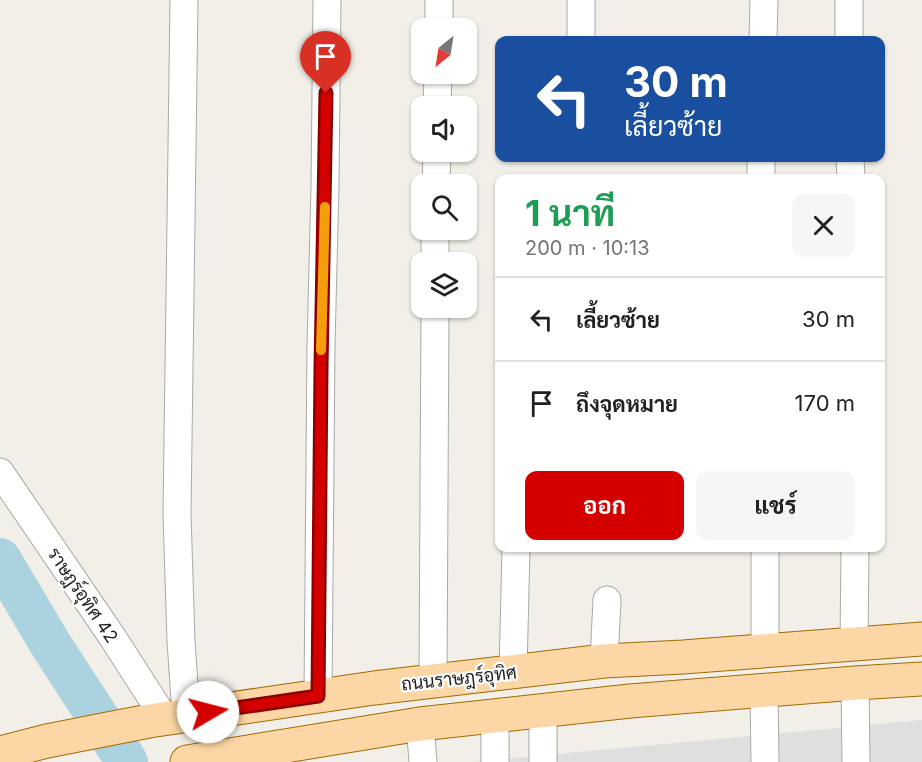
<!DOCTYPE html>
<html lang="th">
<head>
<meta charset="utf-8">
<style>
  body { margin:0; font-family:Inter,Sarabun,sans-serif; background:#f6f6f6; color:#222; height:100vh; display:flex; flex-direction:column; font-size:22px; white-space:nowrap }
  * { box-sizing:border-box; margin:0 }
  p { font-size:20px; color:#767676 }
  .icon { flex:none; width:33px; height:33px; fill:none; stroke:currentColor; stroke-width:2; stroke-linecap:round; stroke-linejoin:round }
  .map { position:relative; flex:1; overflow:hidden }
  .panel { position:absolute; left:495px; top:174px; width:390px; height:378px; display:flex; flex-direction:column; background:#fff; border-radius:12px; box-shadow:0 2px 4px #0004 }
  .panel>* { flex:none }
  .top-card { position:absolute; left:495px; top:36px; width:390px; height:126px; border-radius:12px; box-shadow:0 2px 4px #0004; background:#1a4fa0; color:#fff; overflow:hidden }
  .needle { width:39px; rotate:210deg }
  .buttons { position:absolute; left:411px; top:18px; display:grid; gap:12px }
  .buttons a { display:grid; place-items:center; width:66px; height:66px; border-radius:12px; background:#fff; box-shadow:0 2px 4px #0004; font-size:30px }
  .pin { position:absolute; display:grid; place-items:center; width:51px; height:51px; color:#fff; margin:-62px -26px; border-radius:50% 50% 50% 0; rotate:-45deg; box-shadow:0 0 6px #0007 }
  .pin .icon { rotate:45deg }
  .me { position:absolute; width:66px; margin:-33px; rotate:82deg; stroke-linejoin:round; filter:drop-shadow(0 0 4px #0008) }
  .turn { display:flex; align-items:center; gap:21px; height:126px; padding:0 30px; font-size:27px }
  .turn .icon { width:78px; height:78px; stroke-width:2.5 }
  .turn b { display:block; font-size:42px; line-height:51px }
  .round { display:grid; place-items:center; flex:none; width:63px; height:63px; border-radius:12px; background:#f6f6f6 }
  .summary { display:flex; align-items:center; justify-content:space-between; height:102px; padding:0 30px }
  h1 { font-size:36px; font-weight:700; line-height:45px; color:#1e9e55 }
  .cta { display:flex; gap:12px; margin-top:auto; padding:12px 30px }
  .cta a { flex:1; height:69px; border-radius:12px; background:#d40000; color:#fff; font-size:24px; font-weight:700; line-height:69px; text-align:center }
  .cta a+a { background:#f6f6f6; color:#222 }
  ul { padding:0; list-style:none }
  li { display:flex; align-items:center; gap:18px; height:84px; padding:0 30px; border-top:2px solid #e0e0e0 }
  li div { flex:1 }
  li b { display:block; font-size:22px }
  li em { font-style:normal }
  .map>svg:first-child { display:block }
  .residential { fill:#e0dfdf }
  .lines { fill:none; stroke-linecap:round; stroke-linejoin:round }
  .river { stroke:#aad3df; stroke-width:42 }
  .minor-casing { stroke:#a9a9a9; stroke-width:29 }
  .major-casing { stroke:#a06b00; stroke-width:35 }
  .minor { stroke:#fff; stroke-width:27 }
  .major { stroke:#fcd6a4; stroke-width:33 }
  .route-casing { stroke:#8a0000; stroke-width:15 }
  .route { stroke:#d40000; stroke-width:10 }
  .slow { stroke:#f59e0b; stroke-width:10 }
  .labels { text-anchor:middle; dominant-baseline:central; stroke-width:4.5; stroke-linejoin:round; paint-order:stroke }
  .street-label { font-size:18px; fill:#222; stroke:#fff }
</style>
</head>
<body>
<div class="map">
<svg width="922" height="762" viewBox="0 0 922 762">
  <rect width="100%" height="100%" fill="#f2efe9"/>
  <!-- residential -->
  <path class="residential" d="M 922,720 L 922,762 L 471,762 Z"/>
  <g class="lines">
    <!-- river -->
    <path class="river" d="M 0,559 L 51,645 L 127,762"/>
    <!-- minor casing -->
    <g class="minor-casing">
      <path id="minor" d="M 184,0 L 177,514 L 181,641 L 186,715
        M 849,0 L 849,40
        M 439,28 L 439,0
        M 581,40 L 581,0
        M 763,40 L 764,0
        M 437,106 L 438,74
        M 850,158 L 851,178
        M 761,178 L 761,158
        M 436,184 L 437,152
        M 435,262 L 435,230
        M 0,472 L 113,638 L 165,719
        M 765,548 L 765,651
        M 854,644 L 855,548
        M 604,661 L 607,600
        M 513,672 L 516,548
        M 433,681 L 435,308
        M 855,683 L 856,762
        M 764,690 L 765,762
        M 318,696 L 321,345 L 325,186 L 327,0
        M 420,724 L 423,762
        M 495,762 L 495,716
        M 543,762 L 543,711"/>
    </g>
    <!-- major casing -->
    <g class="major-casing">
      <path id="major" d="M 0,753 L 47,741 L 149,721 L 374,688 L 604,661 L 683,657 L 922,639
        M 187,762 L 420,724 L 630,701 L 855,683 L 922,679"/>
    </g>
    <!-- minor -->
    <use href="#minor" class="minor"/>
    <!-- major -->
    <use href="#major" class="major"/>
  </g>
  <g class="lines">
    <!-- route casing -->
    <g class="route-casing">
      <path id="route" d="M 208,712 L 318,696 L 321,367 L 326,93"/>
    </g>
    <!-- route -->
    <use href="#route" class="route"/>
    <!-- slow -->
    <path class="slow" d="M 321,350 L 325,207"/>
  </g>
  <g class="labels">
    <!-- street labels -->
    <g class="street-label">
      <text transform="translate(83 595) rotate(56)">ราษฎร์อุทิศ 42</text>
      <text transform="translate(459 678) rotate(-6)">ถนนราษฎร์อุทิศ</text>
    </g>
  </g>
</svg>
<div class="buttons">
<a><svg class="needle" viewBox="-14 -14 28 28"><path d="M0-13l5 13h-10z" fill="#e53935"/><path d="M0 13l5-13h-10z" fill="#767676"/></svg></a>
<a><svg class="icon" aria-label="sound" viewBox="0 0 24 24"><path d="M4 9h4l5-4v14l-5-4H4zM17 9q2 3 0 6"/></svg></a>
<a><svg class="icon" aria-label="search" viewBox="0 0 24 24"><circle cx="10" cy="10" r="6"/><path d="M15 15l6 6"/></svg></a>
<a><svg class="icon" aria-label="layers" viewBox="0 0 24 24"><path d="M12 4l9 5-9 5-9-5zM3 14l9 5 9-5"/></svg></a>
</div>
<div class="pin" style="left:326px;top:93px;background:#d93025"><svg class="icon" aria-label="arrive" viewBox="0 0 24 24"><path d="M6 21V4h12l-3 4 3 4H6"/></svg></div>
<svg class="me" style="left:208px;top:712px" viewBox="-20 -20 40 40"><circle r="19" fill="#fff"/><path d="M0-13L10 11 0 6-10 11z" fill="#d40000"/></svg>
<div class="top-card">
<div class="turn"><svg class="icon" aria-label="left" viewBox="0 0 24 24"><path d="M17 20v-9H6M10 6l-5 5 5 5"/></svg><div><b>30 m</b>เลี้ยวซ้าย</div></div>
</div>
<section class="panel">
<div class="summary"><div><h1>1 นาที</h1><p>200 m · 10:13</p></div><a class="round"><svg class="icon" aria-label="close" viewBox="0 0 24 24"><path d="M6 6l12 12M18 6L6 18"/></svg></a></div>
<ul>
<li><svg class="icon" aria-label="left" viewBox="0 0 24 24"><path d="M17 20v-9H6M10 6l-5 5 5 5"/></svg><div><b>เลี้ยวซ้าย</b></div><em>30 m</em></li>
<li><svg class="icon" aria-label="arrive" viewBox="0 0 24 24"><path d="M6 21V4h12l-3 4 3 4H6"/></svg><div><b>ถึงจุดหมาย</b></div><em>170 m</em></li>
</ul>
<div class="cta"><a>ออก</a><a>แชร์</a></div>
</section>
</div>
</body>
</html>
